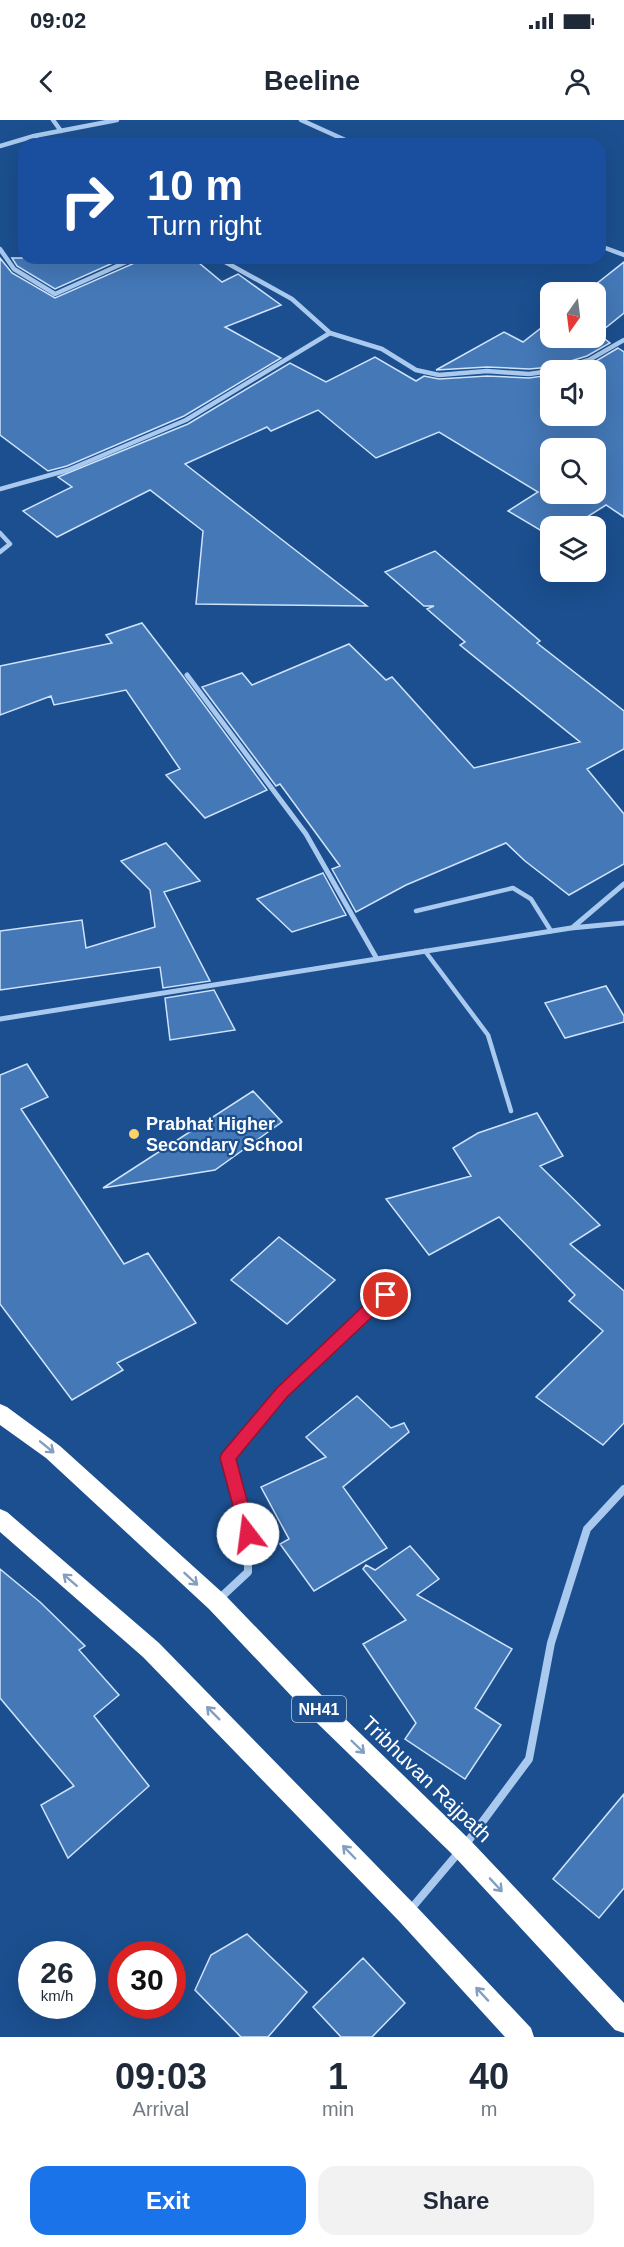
<!DOCTYPE html>
<html lang="en">
<head>
<meta charset="utf-8">
<style>
  body { margin:0; font-family:Helvetica,sans-serif; background:#f2f2f3; color:#1f2937; height:100vh; display:flex; flex-direction:column; font-size:22px; white-space:nowrap }
  * { box-sizing:border-box; margin:0 }
  p { font-size:20px; color:#747a83 }
  .icon { flex:none; width:33px; height:33px; fill:none; stroke:currentColor; stroke-width:2; stroke-linecap:round; stroke-linejoin:round }
  .map { position:relative; height:1917px; overflow:hidden }
  .sheet { display:flex; flex-direction:column; background:#fff; flex:1 }
  .sheet>* { flex:none }
  .hud { position:absolute; left:18px; top:18px; width:588px; height:126px; border-radius:18px; box-shadow:0 6px 24px #0002; background:#1a4fa0; color:#fff; overflow:hidden }
  .needle { width:39px; rotate:194deg }
  .fabs { position:absolute; left:540px; top:162px; display:grid; gap:12px }
  .fabs a { display:grid; place-items:center; width:66px; height:66px; border-radius:12px; background:#fff; box-shadow:0 6px 24px #0002; font-size:30px }
  .speed { position:absolute; left:18px; top:1821px; display:flex; gap:12px; font-size:30px; font-weight:700; text-align:center }
  .speed>* { display:grid; place-content:center; width:78px; height:78px; border-radius:50%; background:#fff; box-shadow:0 6px 24px #0002; line-height:1 }
  .speed small { font-size:15px; font-weight:400 }
  .speed .limit { border:9px solid #d22; background:#fff; color:#111 }
  .pin { position:absolute; display:grid; place-items:center; width:51px; height:51px; color:#fff; margin:-26px; border:3px solid #fff; border-radius:50%; box-shadow:0 2px 6px #0007 }
  .me { position:absolute; width:66px; margin:-33px; rotate:345deg; stroke-linejoin:round; filter:drop-shadow(0 0 4px #0008) }
  .turn { display:flex; align-items:center; gap:21px; height:126px; padding:0 30px; font-size:27px }
  .turn .icon { width:78px; height:78px; stroke-width:2.5 }
  .turn b { display:block; font-size:42px; line-height:51px }
  .eta { display:flex; justify-content:space-evenly; align-items:center; height:102px; text-align:center }
  .eta b { font-size:36px; font-weight:700; line-height:42px }
  .cta { display:flex; gap:12px; margin-top:auto; padding:12px 30px }
  .cta a { flex:1; height:69px; border-radius:18px; background:#1a73e8; color:#fff; font-size:24px; font-weight:700; line-height:69px; text-align:center }
  .cta a+a { background:#f2f2f3; color:#1f2937 }
  .status { display:flex; justify-content:space-between; align-items:center; height:42px; padding:0 30px; background:#fff; direction:ltr }
  .status svg { height:16px; fill:currentColor }
  header { display:flex; justify-content:space-between; align-items:center; height:78px; padding:0 30px; background:#fff; font-size:27px; font-weight:700 }
  .map>svg:first-child { display:block }
  .building { fill:#4478b7; stroke:#cfe3fa; stroke-width:1.5; fill-rule:evenodd }
  .lines { fill:none; stroke-linecap:round; stroke-linejoin:round }
  .lane { stroke:#a9c9ee; stroke-width:4.5 }
  .street-far2 { stroke:#a9c9ee; stroke-width:4.5 }
  .street-far1 { stroke:#a9c9ee; stroke-width:5 }
  .street { stroke:#a9c9ee; stroke-width:8 }
  .highway { fill:#fff; fill-rule:evenodd }
  .oneway { stroke:#829ec1 }
  .route { fill:#e11d48; stroke:#92132f; stroke-width:1.5 }
  .poi-dot { fill:#ffd166; stroke:#1b4f8f; stroke-width:2 }
  .labels { text-anchor:middle; dominant-baseline:central; stroke-width:4.5; stroke-linejoin:round; paint-order:stroke }
  .shield { fill:#1b4f8f; stroke:#bbcadd; stroke-width:1.5 }
  .shield-label { font-size:16px; font-weight:bold; fill:#fff }
  .poi-label { font-size:18px; font-weight:bold; fill:#fff; stroke:#1b4f8f; text-anchor:start }
  .near-street-label { font-size:21px; fill:#fff; stroke:#1b4f8f }
</style>
</head>
<body>
<div class="status"><b>09:02</b><svg viewBox="0 0 49 12"><path d="M0 12V9h3v3zM5 12V6h3v6zM10 12V3h3v9zM15 12V0h3v12zM26 1h20v11H26zM47 4h2v5h-2z"/></svg></div>
<header><svg class="icon" aria-label="back" viewBox="0 0 24 24"><path d="M15 5l-7 7 7 7"/></svg>Beeline<svg class="icon" aria-label="person" viewBox="0 0 24 24"><circle cx="12" cy="8" r="4"/><path d="M4 21q1-7 8-7t8 7"/></svg></header>
<div class="map">
<svg width="624" height="1917" viewBox="0 0 624 1917">
  <rect width="100%" height="100%" fill="#1b4f8f"/>
  <!-- building -->
  <path class="building" d="M 0,138 L 12,153 L 55,178 L 137,142 L 139,138 L 193,138 L 222,162 L 238,154 L 281,185 L 225,207 L 281,238 L 184,296 L 67,346 L 48,351 L 0,315 Z
    M 12,138 L 124,138 L 55,169 L 17,146 Z
    M 624,142 L 624,193 L 598,214 L 610,223 L 587,236 L 551,247 L 529,249 L 487,247 L 436,250 L 504,212 L 523,222 L 550,201 L 550,218 L 596,218 L 596,172 L 586,172 Z
    M 618,228 L 624,232 L 624,397 L 606,385 L 573,406 L 550,406 L 550,416 L 508,391 L 538,372 L 439,312 L 376,338 L 318,290 L 271,311 L 267,307 L 185,344 L 367,486 L 196,484 L 203,411 L 150,370 L 57,417 L 23,391 L 72,367 L 58,357 L 188,304 L 290,243 L 326,262 L 375,237 L 416,261 L 424,256 L 439,259 L 487,256 L 529,258 L 550,255 L 550,296 L 596,296 L 596,250 L 569,250 L 591,244 ZM 550,328 L 596,328 L 596,374 L 550,374 Z
    M 435,431 L 540,521 L 537,523 L 624,591 L 624,629 L 587,649 L 624,694 L 624,744 L 569,775 L 525,741 L 506,723 L 406,765 L 356,792 L 332,749 L 340,746 L 280,664 L 276,666 L 202,567 L 242,553 L 252,565 L 349,524 L 386,560 L 392,557 L 474,648 L 580,622 L 460,525 L 465,522 L 427,489 L 434,486 L 424,486 L 385,452 Z
    M 142,503 L 182,555 L 267,670 L 205,698 L 166,655 L 180,649 L 126,570 L 54,585 L 51,576 L 0,595 L 0,546 L 112,523 L 106,515 Z
    M 166,723 L 200,761 L 164,772 L 210,861 L 163,868 L 160,847 L 0,870 L 0,811 L 82,800 L 86,828 L 155,807 L 150,770 L 121,741 Z
    M 323,753 L 346,795 L 292,812 L 257,779 Z
    M 606,866 L 624,896 L 624,902 L 565,918 L 545,883 Z
    M 214,870 L 235,910 L 170,920 L 165,878 Z
    M 27,944 L 48,977 L 21,989 L 124,1144 L 148,1133 L 196,1203 L 117,1243 L 123,1250 L 72,1280 L 0,1184 L 0,955 Z
    M 253,971 L 282,1002 L 215,1050 L 103,1068 Z
    M 537,993 L 563,1036 L 540,1046 L 600,1105 L 570,1124 L 624,1171 L 624,1303 L 603,1325 L 536,1277 L 603,1211 L 569,1181 L 575,1175 L 499,1097 L 429,1135 L 386,1079 L 471,1056 L 453,1028 L 478,1013 Z
    M 279,1117 L 335,1160 L 287,1204 L 231,1160 Z
    M 357,1276 L 391,1308 L 404,1303 L 409,1312 L 343,1367 L 387,1428 L 314,1471 L 280,1424 L 289,1419 L 261,1367 L 326,1337 L 306,1317 Z
    M 410,1426 L 439,1459 L 417,1475 L 512,1529 L 475,1588 L 501,1605 L 465,1659 L 405,1619 L 416,1603 L 363,1524 L 406,1500 L 363,1449 L 366,1445 L 375,1450 Z
    M 0,1449 L 40,1482 L 85,1526 L 79,1530 L 119,1575 L 94,1596 L 149,1666 L 68,1738 L 41,1685 L 74,1666 L 0,1578 Z
    M 624,1674 L 624,1768 L 599,1798 L 553,1759 Z
    M 247,1814 L 307,1872 L 268,1917 L 241,1917 L 195,1870 L 211,1835 Z
    M 363,1838 L 405,1883 L 372,1917 L 341,1917 L 313,1887 Z"/>
  <g class="lines">
    <!-- lane -->
    <path class="lane" d="M 416,791 L 513,768 L 531,779 L 551,811
      M 425,831 L 488,915 L 511,991"/>
    <!-- street-far2 -->
    <path class="street-far2" d="M 53,0 L 61,11
      M 301,0 L 354,24
      M 33,17 L 43,24
      M 0,26 L 34,16 L 117,0
      M 600,126 L 624,135
      M 0,129 L 14,149 L 55,174 L 135,138
      M 218,138 L 292,179 L 330,213 L 382,229 L 416,250 L 439,255 L 487,251 L 529,254 L 550,251
      M 554,250 L 589,240 L 624,220
      M 0,369 L 68,350 L 186,300 L 330,213
      M 0,413 L 10,424 L 0,432"/>
    <!-- street-far1 -->
    <path class="street-far1" d="M 187,555 L 306,714 L 377,839
      M 572,808 L 624,764
      M 0,899 L 571,808 L 624,803"/>
    <!-- street -->
    <path class="street" d="M 219,1479 L 248,1452 L 248,1414 L 227,1338 L 282,1273 L 386,1175
      M 466,1724 L 529,1639 L 551,1523 L 587,1409 L 624,1369
      M 410,1790 L 459,1732"/>
    <!-- highway -->
    <path class="highway" d="M 0,1284 L 7,1287 L 60,1326 L 225,1475 L 331,1585 L 470,1720 L 624,1883 L 624,1913 L 615,1910 L 454,1736 L 315,1601 L 209,1489 L 46,1338 L 0,1305 Z
      M 0,1389 L 7,1392 L 159,1523 L 415,1785 L 531,1908 L 534,1917 L 505,1917 L 399,1801 L 143,1537 L 0,1412 Z"/>
  </g>
  <!-- one-way arrows -->
  <defs><path id="oneway-shaft" d="M-6 0H5M1.5-3L5.5 0L1.5 3" fill="none" stroke-width="1.6" stroke-linecap="round" stroke-linejoin="round" transform="scale(1.5)"/></defs>
  <g class="oneway">
    <use href="#oneway-shaft" transform="translate(47 1327) rotate(39)"/>
    <use href="#oneway-shaft" transform="translate(191 1459) rotate(43)"/>
    <use href="#oneway-shaft" transform="translate(70 1460) rotate(-139)"/>
    <use href="#oneway-shaft" transform="translate(213 1593) rotate(-135)"/>
    <use href="#oneway-shaft" transform="translate(358 1627) rotate(44)"/>
    <use href="#oneway-shaft" transform="translate(349 1732) rotate(-134)"/>
    <use href="#oneway-shaft" transform="translate(496 1765) rotate(47)"/>
    <use href="#oneway-shaft" transform="translate(482 1874) rotate(-133)"/>
  </g>
  <!-- route -->
  <path class="route" d="M 386,1168 L 391,1170 L 393,1175 L 391,1179 L 287,1277 L 236,1339 L 256,1414 L 253,1419 L 248,1421 L 242,1419 L 220,1338 L 222,1333 L 277,1268 L 380,1170 Z"/>
  <!-- markers -->
  <circle class="poi-dot" cx="134" cy="1014" r="6"/>
  <g class="labels">
    <!-- shield labels -->
    <rect class="shield" x="292" y="1576" width="54" height="26" rx="4.5"/>
    <g class="shield-label">
      <text x="319" y="1589">NH41</text>
    </g>
    <!-- poi labels -->
    <g class="poi-label">
      <text x="146" y="1004">Prabhat Higher<tspan x="146" dy="21">Secondary School</tspan></text>
    </g>
    <!-- near-street labels -->
    <g class="near-street-label">
      <text transform="translate(427 1659) rotate(44)">Tribhuvan Rajpath</text>
    </g>
  </g>
</svg>
<div class="fabs">
<a><svg class="needle" viewBox="-14 -14 28 28"><path d="M0-13l5 13h-10z" fill="#e53935"/><path d="M0 13l5-13h-10z" fill="#747a83"/></svg></a>
<a><svg class="icon" aria-label="sound" viewBox="0 0 24 24"><path d="M4 9h4l5-4v14l-5-4H4zM17 9q2 3 0 6"/></svg></a>
<a><svg class="icon" aria-label="search" viewBox="0 0 24 24"><circle cx="10" cy="10" r="6"/><path d="M15 15l6 6"/></svg></a>
<a><svg class="icon" aria-label="layers" viewBox="0 0 24 24"><path d="M12 4l9 5-9 5-9-5zM3 14l9 5 9-5"/></svg></a>
</div>
<div class="speed"><div>26<small>km/h</small></div><div class="limit">30</div></div>
<div class="pin" style="left:386px;top:1175px;background:#d93025"><svg class="icon" aria-label="arrive" viewBox="0 0 24 24"><path d="M6 21V4h12l-3 4 3 4H6"/></svg></div>
<svg class="me" style="left:248px;top:1414px" viewBox="-20 -20 40 40"><circle r="19" fill="#fff"/><path d="M0-13L10 11 0 6-10 11z" fill="#e11d48"/></svg>
<div class="hud">
<div class="turn"><svg class="icon" aria-label="right" viewBox="0 0 24 24"><path d="M7 20v-9h11M14 6l5 5-5 5"/></svg><div><b>10 m</b>Turn right</div></div>
</div>
</div>
<section class="sheet">
<div class="eta">
<div><b>09:03</b><p>Arrival</p></div>
<div><b>1</b><p>min</p></div>
<div><b>40</b><p>m</p></div>
</div>
<div class="cta"><a>Exit</a><a>Share</a></div>
</section>
</body>
</html>
